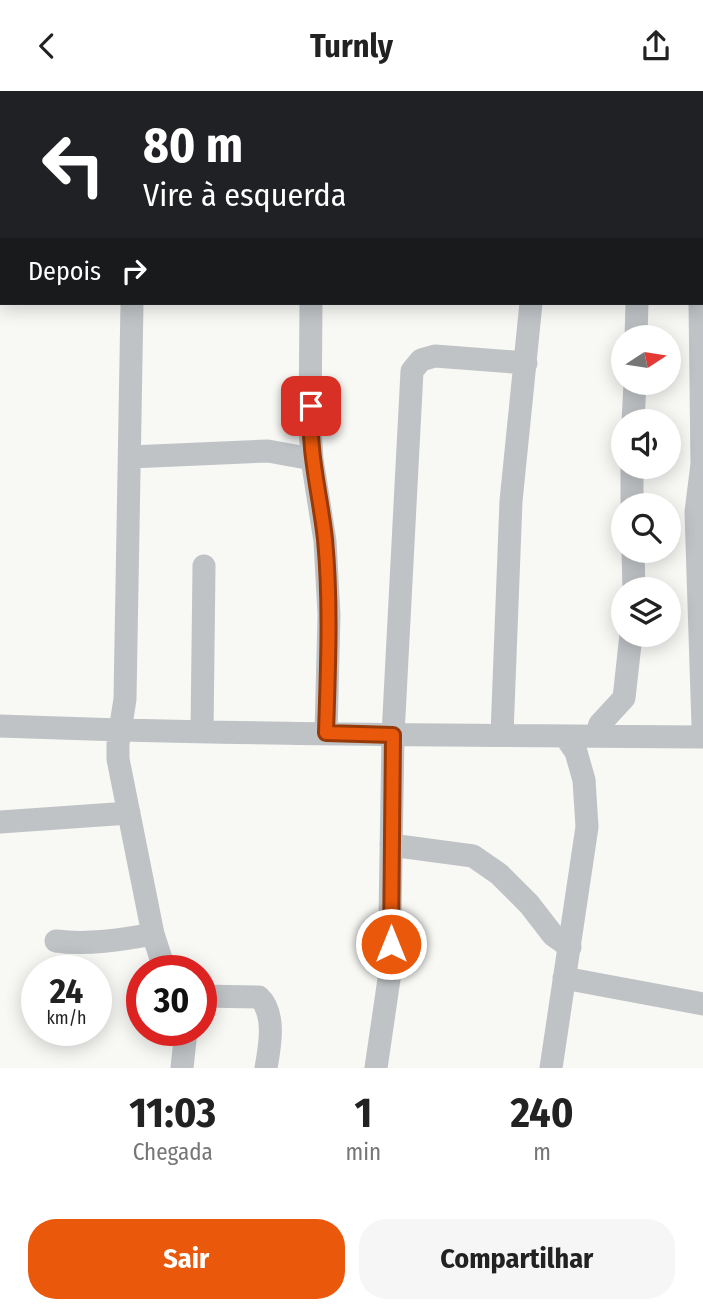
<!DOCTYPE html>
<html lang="pt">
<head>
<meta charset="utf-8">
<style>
  body { margin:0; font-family:"Fira Sans Condensed",sans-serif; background:#f6f6f6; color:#222; height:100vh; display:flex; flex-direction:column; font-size:26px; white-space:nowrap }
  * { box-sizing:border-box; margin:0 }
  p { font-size:23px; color:#767676 }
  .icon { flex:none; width:38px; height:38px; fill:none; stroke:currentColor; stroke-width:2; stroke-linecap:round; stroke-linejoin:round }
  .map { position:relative; height:977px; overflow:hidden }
  .sheet { display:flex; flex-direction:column; background:#fff; flex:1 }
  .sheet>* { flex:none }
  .top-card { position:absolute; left:0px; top:0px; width:704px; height:214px; box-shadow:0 4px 18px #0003; background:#202124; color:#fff; overflow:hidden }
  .needle { width:46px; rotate:78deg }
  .fabs { position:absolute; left:611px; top:234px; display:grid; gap:14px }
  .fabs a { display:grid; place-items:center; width:70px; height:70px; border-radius:50%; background:#fff; box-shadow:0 4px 18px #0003; font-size:35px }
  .speed { position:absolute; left:21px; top:864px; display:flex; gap:14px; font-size:35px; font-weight:700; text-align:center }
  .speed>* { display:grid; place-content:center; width:91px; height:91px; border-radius:50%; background:#fff; box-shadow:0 4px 18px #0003; line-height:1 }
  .speed small { font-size:18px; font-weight:400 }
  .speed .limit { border:10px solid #d22; background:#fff; color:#111 }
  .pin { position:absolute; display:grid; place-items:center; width:60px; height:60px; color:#fff; margin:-30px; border-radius:14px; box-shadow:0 4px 10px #0006 }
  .me { position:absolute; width:77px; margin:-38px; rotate:0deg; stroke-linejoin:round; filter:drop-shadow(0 0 5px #0008) }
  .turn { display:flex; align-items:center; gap:24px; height:147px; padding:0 28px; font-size:32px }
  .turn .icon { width:91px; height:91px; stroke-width:2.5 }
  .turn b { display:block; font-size:49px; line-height:60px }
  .then { display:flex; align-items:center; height:66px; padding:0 28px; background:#0003; gap:14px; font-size:26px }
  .eta { display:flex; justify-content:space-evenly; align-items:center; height:119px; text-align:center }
  .eta b { font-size:42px; font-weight:700; line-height:49px }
  .primary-button { display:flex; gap:14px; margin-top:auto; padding:14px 28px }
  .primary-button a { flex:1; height:80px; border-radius:28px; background:#ea580c; color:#fff; font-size:28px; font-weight:700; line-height:80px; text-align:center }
  .primary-button a+a { background:#f6f6f6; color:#222 }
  header { display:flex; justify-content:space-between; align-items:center; height:91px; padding:0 28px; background:#fff; font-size:32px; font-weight:700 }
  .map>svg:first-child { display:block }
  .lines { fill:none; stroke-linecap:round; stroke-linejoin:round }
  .minor { stroke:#bfc3c6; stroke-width:23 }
  .route-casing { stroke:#983908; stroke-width:18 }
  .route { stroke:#ea580c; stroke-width:12 }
</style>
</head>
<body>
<header><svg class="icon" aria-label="back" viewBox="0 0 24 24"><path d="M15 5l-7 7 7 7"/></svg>Turnly<svg class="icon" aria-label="share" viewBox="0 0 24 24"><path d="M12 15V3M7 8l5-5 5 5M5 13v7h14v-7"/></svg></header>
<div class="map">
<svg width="703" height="977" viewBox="0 0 703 977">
  <rect width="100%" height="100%" fill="#f8f8f5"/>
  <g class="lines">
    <!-- minor -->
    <path class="minor" d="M 269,0 L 269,2
      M 526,0 L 526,2
      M 10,2 L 10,0
      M 138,2 L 138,0
      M 389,2 L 389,0
      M 0,116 L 2,116
      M 702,157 L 703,118
      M 132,212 L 125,608 L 118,653 L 118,668 L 153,843 L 165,880
      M 311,212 L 310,338 L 312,368 L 325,450 L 329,524 L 326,643
      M 700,212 L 702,373 L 696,421 L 703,635
      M 636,247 L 637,212
      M 633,331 L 635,292
      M 130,366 L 268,360 L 312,368
      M 632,376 L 632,415
      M 633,460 L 634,499
      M 0,635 C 234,644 469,644 703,646
      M 202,641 L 204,475
      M 502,643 L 511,410 L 531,212
      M 596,645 L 600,633 L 624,607 L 631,544
      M 0,731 L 129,722
      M 391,754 L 473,765 L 499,783 L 529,813 L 553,844 L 570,856
      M 56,850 C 88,854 121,849 153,843
      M 564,887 L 703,913
      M 201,905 L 259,906 C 276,922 270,955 266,977
      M 182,977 L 186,940
      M 376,977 L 389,888 L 393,644 L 412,280 L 421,269 L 435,265 L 526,272
      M 551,977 L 587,736 L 584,689 L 576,661 L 565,645"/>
  </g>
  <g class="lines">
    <!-- route casing -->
    <g class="route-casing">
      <path id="route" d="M 311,315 C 308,360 320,403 325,448 C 331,513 328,578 326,642 L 393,644 L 391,853"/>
    </g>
    <!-- route -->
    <use href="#route" class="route"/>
  </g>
</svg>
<div class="fabs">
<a><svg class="needle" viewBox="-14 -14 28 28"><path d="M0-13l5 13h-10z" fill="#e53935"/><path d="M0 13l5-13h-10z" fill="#767676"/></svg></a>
<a><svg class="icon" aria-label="sound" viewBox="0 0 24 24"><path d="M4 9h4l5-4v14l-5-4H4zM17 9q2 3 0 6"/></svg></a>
<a><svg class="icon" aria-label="search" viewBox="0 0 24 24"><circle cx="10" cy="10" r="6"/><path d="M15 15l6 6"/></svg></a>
<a><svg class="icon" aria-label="layers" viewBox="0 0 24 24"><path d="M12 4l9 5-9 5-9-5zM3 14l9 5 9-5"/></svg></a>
</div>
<div class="speed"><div>24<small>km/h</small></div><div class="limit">30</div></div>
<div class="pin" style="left:311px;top:315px;background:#d93025"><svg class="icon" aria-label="arrive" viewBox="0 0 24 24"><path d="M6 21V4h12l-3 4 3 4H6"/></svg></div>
<svg class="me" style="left:391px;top:853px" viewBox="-20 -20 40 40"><circle r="17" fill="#ea580c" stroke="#fff" stroke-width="3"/><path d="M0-11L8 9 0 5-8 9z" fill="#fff"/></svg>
<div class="top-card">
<div class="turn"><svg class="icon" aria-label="left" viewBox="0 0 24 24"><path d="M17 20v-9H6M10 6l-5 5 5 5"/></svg><div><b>80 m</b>Vire à esquerda</div></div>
<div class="then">Depois<svg class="icon" aria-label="right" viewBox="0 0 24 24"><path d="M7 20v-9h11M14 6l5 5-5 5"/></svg></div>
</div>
</div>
<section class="sheet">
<div class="eta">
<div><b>11:03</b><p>Chegada</p></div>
<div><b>1</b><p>min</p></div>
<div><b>240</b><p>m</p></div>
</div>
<div class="primary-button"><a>Sair</a><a>Compartilhar</a></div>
</section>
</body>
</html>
